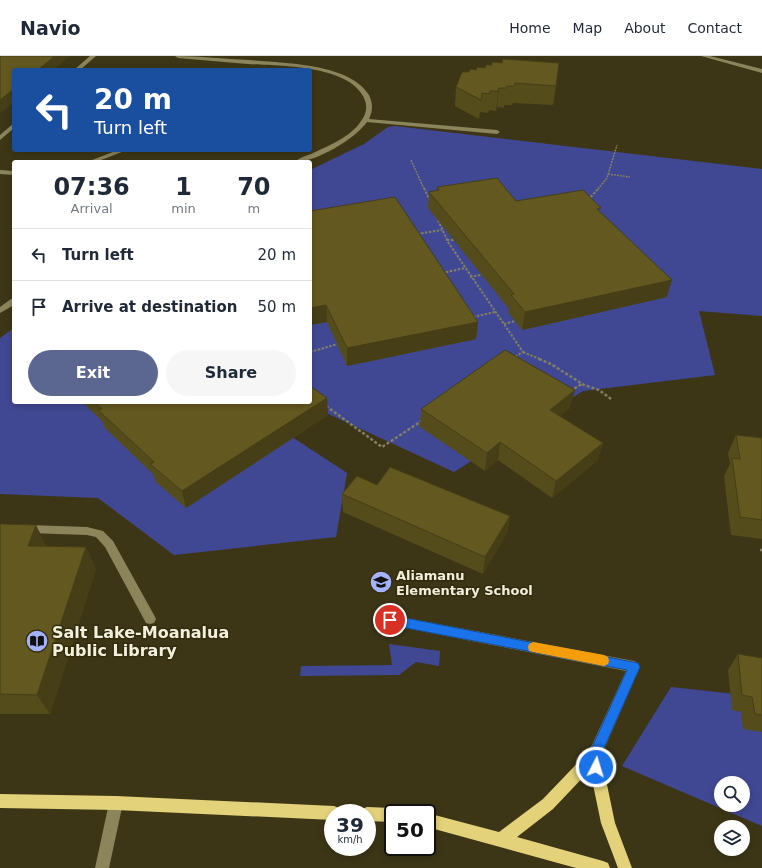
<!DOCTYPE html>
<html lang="en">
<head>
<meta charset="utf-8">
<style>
  body { margin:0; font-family:"DejaVu Sans",sans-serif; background:#f6f6f7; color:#1f2937; height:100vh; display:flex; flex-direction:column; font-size:15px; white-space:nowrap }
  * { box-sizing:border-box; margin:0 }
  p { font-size:13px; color:#747a83 }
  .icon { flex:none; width:22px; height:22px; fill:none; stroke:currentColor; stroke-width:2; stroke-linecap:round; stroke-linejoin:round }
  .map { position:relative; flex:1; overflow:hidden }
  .drawer { position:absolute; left:12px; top:104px; width:300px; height:244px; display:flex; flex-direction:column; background:#fff; border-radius:4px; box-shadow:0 2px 6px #0003 }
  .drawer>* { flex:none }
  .banner { position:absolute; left:12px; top:12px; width:300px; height:84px; border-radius:4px; box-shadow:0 2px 6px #0003; background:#1a4fa0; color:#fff; overflow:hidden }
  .buttons { position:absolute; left:714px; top:720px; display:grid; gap:8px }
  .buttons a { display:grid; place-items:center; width:36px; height:36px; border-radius:50%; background:#fff; box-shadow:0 2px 6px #0003; font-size:20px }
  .speed { position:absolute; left:324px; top:748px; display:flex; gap:8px; font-size:20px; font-weight:700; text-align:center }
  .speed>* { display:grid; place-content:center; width:52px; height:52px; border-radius:50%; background:#fff; box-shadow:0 2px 6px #0003; line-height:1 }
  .speed small { font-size:10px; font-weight:400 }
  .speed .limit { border:2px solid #111; border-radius:6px; background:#fff; color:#111 }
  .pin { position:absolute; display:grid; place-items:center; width:34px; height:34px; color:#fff; margin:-17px; border:2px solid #fff; border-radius:50%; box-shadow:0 1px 4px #0007 }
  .me { position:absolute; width:44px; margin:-22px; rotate:5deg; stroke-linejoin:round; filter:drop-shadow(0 0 3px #0008) }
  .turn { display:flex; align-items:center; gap:14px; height:84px; padding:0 16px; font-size:18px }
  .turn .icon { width:52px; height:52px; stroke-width:2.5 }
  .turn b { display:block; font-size:28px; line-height:34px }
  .eta { display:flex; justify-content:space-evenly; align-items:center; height:68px; text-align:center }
  .eta b { font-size:24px; font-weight:700; line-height:28px }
  .cta { display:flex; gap:8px; margin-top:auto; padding:8px 16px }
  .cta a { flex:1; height:46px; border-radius:24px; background:#5b6790; color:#fff; font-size:16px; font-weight:700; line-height:46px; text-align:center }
  .cta a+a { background:#f6f6f7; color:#1f2937 }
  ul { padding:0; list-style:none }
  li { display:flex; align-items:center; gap:12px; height:52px; padding:0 16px; border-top:1px solid #e0e1e3 }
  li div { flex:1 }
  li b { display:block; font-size:15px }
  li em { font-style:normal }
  header { display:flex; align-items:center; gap:24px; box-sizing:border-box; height:56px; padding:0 20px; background:#fff; border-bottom:1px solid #e0e1e3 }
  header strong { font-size:19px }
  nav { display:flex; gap:22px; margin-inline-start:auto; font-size:14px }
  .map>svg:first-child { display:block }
  .green { fill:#414893; fill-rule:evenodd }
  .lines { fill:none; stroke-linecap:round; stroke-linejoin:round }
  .path-far2 { stroke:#837f65; stroke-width:1.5; stroke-dasharray:2 1; stroke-linecap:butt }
  .path-far1 { stroke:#837f65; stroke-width:2; stroke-dasharray:2.5 1.5; stroke-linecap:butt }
  .path { stroke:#837f65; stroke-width:2.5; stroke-dasharray:3 2; stroke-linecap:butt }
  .minor { fill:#8c845b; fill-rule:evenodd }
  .major { fill:#e3d27a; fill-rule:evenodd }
  .wall { fill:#554c1b }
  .shaded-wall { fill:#453e16 }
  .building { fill:#63581f; stroke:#453e16 }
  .route { fill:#1a73e8; stroke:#114b97 }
  .slow { fill:#f59e0b }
  .labels { text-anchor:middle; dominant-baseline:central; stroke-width:3; stroke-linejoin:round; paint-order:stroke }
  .poi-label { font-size:13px; font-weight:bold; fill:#f2efdd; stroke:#322c0d; text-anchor:start }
  .near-poi-label { font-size:16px; font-weight:bold; fill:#f2efdd; stroke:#322c0d; text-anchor:start }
</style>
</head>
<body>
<header>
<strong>Navio</strong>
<nav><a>Home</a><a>Map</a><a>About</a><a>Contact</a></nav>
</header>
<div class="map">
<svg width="762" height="812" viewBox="0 0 762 812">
  <rect width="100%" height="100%" fill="#3c3617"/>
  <!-- green -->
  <path class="green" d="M 395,70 L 762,113 L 762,260 L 699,255 L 715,319 L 583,335 L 454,416 L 322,355 L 289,379 L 347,417 L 336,481 L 174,499 L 98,442 L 0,438 L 0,282 L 14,272 L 14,346 L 310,346 L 310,114 L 364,88 L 388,71 Z
    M 389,588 L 440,595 L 439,610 L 416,606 L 399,619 L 300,620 L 301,610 L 392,609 Z
    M 671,631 L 762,641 L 762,770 L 622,710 ZM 721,727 L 743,727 L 743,749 L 721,749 Z"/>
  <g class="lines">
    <!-- path-far2 -->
    <path class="path-far2" d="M 411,104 L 424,133
      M 608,118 L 630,121
      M 598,133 L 607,122 L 617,89"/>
    <!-- path-far1 -->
    <path class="path-far1" d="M 424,132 L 430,145
      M 588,144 L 599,132
      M 438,164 L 448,186 L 523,296 L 513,302
      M 417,178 L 442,174
      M 447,184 L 456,184
      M 442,217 L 465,212
      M 470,221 L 481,219
      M 473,261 L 495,256
      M 504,268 L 515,265
      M 310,296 L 338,288
      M 523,296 L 542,304"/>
    <!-- path -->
    <path class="path" d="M 539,303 L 551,308 L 584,329 L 599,334 L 611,343
      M 570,335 L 582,328
      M 326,350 L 382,391 L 423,364
      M 760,494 L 762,494"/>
    <!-- minor -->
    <path class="minor" d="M 90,0 L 96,0 L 80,14 L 74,14 Z
      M 175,0 C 200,0 224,3 249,4 C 282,7 350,7 369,39 C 373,48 373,54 369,63 L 497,74 L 500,76 L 497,78 L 367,66 C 355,83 316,106 295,106 C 299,102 305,100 311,98 C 328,90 351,81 361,65 C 367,57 368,49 363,40 C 346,9 279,10 248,8 C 224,6 201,4 178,2 Z
      M 701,0 L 710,0 L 762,13 L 762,17 Z
      M 14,67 L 14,72 L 0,84 L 0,79 Z
      M 118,94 L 127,94 L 96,106 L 87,106 Z
      M 0,114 L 14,115 L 14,119 L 0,118 Z
      M 11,243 L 14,243 L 14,249 L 0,257 L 0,251 Z
      M 0,468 L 87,471 L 103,475 L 113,485 L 154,559 L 156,563 L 154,567 L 150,568 L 146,567 L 105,491 L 96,481 L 87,479 L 0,476 Z
      M 390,559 L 634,605 L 638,607 L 640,611 L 599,705 L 594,707 L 589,705 L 587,700 L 626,615 L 390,569 L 386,568 L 384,564 L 386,560 Z
      M 116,740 L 121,742 L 123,747 L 109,812 L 95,812 L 109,747 L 111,742 Z"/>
    <!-- major -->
    <path class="major" d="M 594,693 L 599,695 L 601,700 L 615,767 L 632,812 L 618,812 L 601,767 L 590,714 L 553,753 L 517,781 L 603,805 L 608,807 L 610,812 L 576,812 L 427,771 L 427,757 L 499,776 L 543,743 L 589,695 Z
      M 0,738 L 116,740 L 334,750 L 339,752 L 341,757 L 333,757 L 333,764 L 116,754 L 0,752 Z
      M 367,751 L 393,752 L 398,754 L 399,757 L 393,757 L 393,766 L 367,765 L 367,757 L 360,757 L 362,753 Z"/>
  </g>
  <!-- wall -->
  <path class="wall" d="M 502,7 L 556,30 L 553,49 L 513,47 L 512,49 L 504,49 L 504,52 L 497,51 L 496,55 L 489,54 L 488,57 L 480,56 L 479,63 L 455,50 L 456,31 L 469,16 L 492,9 Z
    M 437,131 L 516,145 L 600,156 L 667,241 L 522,274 L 508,256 L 509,253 L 428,152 L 429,136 L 437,134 Z
    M 310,155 L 478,266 L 476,283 L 347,310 L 327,266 L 310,269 Z
    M 327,342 L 328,359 L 186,452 L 156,426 L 153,418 L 105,372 L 102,365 L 82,346 L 310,346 Z
    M 570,352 L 560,360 L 603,387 L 597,405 L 552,442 L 498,404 L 485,415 L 420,371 L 421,353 Z
    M 736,379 L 762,382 L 762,483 L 731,479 L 724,420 L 730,408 L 728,397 Z
    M 377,429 L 510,460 L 507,477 L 483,518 L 343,456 L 342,438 Z
    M 0,468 L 96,513 L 50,658 L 0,658 Z
    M 738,598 L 762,602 L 762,676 L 743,673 L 741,656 L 732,654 L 728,614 Z"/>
  <!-- shaded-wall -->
  <path class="shaded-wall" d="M 55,0 L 70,0 L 53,14 L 38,14 Z
    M 499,32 L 497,51 L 496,55 L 498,35 Z
    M 14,33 L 14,46 L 0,58 L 0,44 Z
    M 672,224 L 667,241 L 522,274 L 525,256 Z
    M 326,249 L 327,266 L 310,269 L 310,252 Z
    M 478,266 L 476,283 L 347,310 L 347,292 Z
    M 575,334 L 570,352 L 546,372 L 550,354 Z
    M 327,342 L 328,359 L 186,452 L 182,435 Z
    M 500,386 L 498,404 L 485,415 L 487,397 Z
    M 603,387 L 597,405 L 552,442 L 556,425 Z
    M 510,460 L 507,477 L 483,518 L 485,501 Z
    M 36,469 L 47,491 L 28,490 Z
    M 86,491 L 96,513 L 50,658 L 37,639 Z"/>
  <!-- building -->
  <path class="building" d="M 0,0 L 55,0 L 38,14 L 14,14 L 14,33 L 0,44 Z
    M 503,3 L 559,7 L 556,30 L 515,27 L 514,30 L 507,30 L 506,32 L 499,32 L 498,35 L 490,35 L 490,38 L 482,37 L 481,44 L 456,31 L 462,16 L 469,16 L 470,13 L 476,14 L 477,11 L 485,12 L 486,9 L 492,9 L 492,6 L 502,7 Z
    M 497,122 L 516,145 L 583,134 L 601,152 L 597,153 L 672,224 L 525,256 L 511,239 L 514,238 L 429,136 L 439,134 L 437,131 Z
    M 395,141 L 478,266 L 347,292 L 326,249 L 310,252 L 310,155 Z
    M 505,294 L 575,334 L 550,354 L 603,387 L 556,425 L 500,386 L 487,397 L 421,353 Z
    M 310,330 L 327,342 L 182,435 L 150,408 L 154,406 L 98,354 L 102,353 L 94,346 L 310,346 Z
    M 736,379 L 762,382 L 762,464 L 740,461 L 732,402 L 740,403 Z
    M 390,411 L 510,460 L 485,501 L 342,438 L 357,420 L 377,429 Z
    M 0,468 L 36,469 L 28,490 L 86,491 L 37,639 L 0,638 Z
    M 738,598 L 762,602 L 762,659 L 755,658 L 752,641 L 742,639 Z"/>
  <!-- route -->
  <path class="route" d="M 390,559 L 638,607 L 640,611 L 600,701 L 602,711 L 601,716 L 596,718 L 592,716 L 588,700 L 627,614 L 390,569 L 386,567 L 385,564 L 386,561 Z"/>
  <!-- slow -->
  <path class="slow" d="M 533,586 L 604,599 L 608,601 L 609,605 L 608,608 L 604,610 L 533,596 L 529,595 L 528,591 L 529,588 Z"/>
  <!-- icons -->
  <defs>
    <g id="school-disc" transform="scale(1.15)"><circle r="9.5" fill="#a4b2fc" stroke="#322c0d"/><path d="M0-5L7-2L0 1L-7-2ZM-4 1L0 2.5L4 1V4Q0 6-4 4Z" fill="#111"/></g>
    <g id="library-disc" transform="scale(1.15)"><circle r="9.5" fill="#a4b2fc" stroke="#322c0d"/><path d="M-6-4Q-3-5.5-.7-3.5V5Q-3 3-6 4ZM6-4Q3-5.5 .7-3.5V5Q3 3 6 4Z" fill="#111"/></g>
  </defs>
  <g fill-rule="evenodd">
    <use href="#school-disc" x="381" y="526"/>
    <use href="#library-disc" x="37" y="585"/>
  </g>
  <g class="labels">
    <!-- poi labels -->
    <g class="poi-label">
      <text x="396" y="519">Aliamanu<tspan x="396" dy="15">Elementary School</tspan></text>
    </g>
    <!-- near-poi labels -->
    <g class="near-poi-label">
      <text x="52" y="576">Salt Lake-Moanalua<tspan x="52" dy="18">Public Library</tspan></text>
    </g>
  </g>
</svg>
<div class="buttons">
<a><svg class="icon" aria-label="search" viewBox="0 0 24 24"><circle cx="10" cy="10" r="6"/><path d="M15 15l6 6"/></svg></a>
<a><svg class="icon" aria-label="layers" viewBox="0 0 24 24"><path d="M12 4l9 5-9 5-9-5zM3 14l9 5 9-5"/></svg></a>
</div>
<div class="speed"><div>39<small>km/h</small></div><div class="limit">50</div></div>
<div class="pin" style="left:390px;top:564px;background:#d93025"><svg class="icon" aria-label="arrive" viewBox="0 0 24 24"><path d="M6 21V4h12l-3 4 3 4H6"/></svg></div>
<svg class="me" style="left:596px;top:711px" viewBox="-20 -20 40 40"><circle r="17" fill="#1a73e8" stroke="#fff" stroke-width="3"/><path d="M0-11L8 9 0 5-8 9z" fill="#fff"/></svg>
<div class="banner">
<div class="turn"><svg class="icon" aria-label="left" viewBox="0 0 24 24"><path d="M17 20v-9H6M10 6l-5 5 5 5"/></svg><div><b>20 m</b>Turn left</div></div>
</div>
<section class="drawer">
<div class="eta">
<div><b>07:36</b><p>Arrival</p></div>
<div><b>1</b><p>min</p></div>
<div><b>70</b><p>m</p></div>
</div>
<ul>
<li><svg class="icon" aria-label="left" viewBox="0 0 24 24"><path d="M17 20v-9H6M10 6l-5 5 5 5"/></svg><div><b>Turn left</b></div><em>20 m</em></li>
<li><svg class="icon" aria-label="arrive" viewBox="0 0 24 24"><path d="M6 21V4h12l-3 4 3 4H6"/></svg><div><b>Arrive at destination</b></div><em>50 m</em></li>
</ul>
<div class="cta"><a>Exit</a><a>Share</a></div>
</section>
</div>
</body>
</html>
